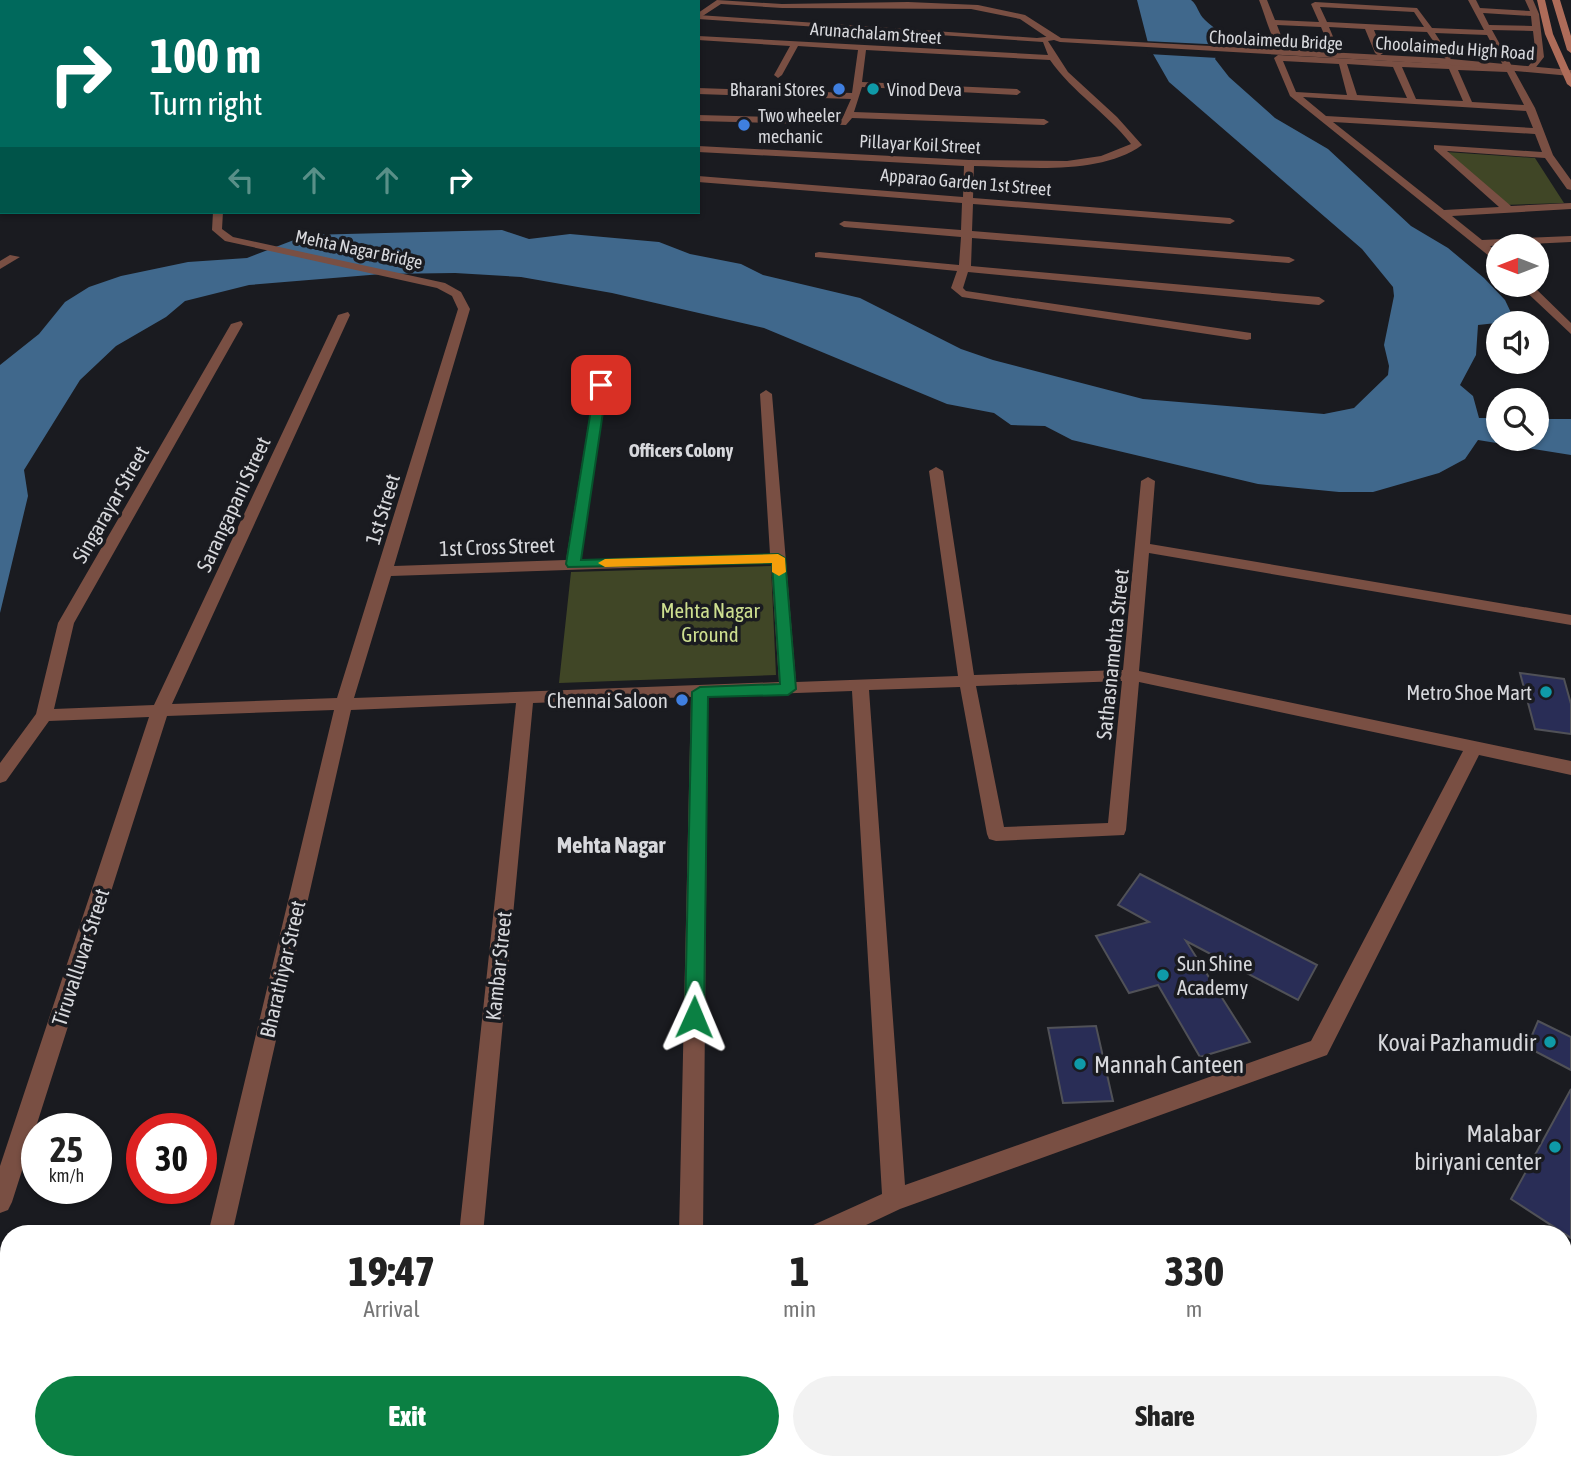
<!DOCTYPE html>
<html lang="en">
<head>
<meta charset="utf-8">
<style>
  body { margin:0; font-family:"Asap Condensed",sans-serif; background:#f2f2f2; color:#222; height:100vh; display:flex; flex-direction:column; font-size:26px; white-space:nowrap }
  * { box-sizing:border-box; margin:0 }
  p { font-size:23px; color:#767676 }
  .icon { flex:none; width:38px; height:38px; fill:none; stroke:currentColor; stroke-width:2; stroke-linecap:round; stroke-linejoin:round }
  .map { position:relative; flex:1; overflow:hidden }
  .side { position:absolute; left:0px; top:1225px; width:1572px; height:245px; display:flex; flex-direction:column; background:#fff; border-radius:28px 28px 0 0; box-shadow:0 2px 5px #0004 }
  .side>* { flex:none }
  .hud { position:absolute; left:0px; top:0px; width:700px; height:214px; box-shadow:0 2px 5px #0004; background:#00695c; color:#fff; overflow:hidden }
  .needle { width:46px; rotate:270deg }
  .buttons { position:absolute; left:1486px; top:234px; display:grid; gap:14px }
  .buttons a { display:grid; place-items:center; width:63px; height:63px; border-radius:50%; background:#fff; box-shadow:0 2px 5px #0004; font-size:35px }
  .speed { position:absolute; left:21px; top:1113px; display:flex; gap:14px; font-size:35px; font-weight:700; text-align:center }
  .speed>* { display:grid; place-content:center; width:91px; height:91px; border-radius:50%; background:#fff; box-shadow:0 2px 5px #0004; line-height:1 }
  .speed small { font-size:18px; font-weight:400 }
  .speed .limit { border:10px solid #d22; background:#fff; color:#111 }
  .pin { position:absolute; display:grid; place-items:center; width:60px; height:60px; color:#fff; margin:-30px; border-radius:14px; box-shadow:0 4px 10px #0006 }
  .me { position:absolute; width:77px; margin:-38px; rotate:1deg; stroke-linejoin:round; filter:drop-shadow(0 0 5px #0008) }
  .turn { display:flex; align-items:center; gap:24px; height:147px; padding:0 35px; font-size:32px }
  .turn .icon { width:91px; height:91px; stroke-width:2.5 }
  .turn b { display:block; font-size:49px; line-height:60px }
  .lanes { display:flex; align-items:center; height:66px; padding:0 35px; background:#0003; justify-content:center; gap:35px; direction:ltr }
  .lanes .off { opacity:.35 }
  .eta { display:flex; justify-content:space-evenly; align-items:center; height:119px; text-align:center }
  .eta b { font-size:42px; font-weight:800; line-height:49px }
  .primary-button { display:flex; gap:14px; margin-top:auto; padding:14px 35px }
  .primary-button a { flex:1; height:80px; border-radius:42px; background:#0b8043; color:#fff; font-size:28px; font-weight:800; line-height:80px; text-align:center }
  .primary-button a+a { background:#f2f2f2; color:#222 }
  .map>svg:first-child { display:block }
  .green { fill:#404626 }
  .water { fill:#40688c }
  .pier { fill:#1a1b20 }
  .building { fill:#292d56; stroke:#505157; stroke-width:2 }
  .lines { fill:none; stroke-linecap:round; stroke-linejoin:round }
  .minor { fill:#794f43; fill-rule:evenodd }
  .tertiary { fill:#794f43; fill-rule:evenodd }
  .secondary { fill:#ae6c59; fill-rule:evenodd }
  .route { fill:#0b8043; stroke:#07532c; stroke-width:2 }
  .slow { fill:#f59e0b }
  .shop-dot { fill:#3f7fe0; stroke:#1a1b20; stroke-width:2.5 }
  .culture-dot { fill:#0f9aa8; stroke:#1a1b20; stroke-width:2.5 }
  .labels { text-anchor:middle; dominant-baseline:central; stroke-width:7; stroke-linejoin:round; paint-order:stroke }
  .far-street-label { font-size:18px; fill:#d7d8dc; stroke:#1a1b20 }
  .far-poi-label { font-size:18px; fill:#d7d8dc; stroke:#1a1b20; text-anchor:start }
  .far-neighbourhood-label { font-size:19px; font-weight:bold; fill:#d7d8dc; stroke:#1a1b20 }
  .street-label { font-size:21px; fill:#d7d8dc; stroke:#1a1b20 }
  .park-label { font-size:21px; fill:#cdde8f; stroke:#1a1b20 }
  .poi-label { font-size:21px; fill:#d7d8dc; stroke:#1a1b20; text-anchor:end }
  .neighbourhood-label { font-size:23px; font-weight:bold; fill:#d7d8dc; stroke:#1a1b20 }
  .near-poi-label { font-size:24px; fill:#d7d8dc; stroke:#1a1b20; text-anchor:end }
</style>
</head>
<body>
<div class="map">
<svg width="1571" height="1470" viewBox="0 0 1571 1470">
  <rect width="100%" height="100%" fill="#1a1b20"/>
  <!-- green -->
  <path class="green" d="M 1446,152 L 1535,158 L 1564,203 L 1504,205 Z
    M 771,566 L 776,675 L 559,683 L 571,572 Z"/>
  <!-- water -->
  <path class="water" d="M 1137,0 L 1191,0 C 1198,5 1198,14 1205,20 C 1214,29 1221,30 1224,43 L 1215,59 L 1229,77 L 1275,118 L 1328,149 L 1411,226 L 1448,248 L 1484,278 L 1505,300 L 1515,321 L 1478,325 L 1476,355 L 1460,385 L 1473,396 L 1479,418 L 1498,418 L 1498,439 L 1536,439 L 1537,419 L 1571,419 L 1571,455 L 1478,440 L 1465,459 L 1439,473 L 1373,492 L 1339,492 L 1258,484 L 1072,440 L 1045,426 L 1011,425 L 994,413 L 947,404 L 764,328 L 612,293 L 521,277 L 455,273 L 382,274 L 249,285 L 185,301 L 166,317 L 116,346 L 80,380 L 24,470 L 28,496 L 0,613 L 0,365 L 39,334 L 65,302 L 89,287 L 121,276 L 188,262 L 247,258 L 307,235 L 502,230 L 529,239 L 570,234 L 659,242 L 690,254 L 741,264 L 763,275 L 860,298 L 961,349 L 993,360 L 1143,399 L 1324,414 L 1354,408 L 1388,375 L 1389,366 L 1384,345 L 1394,296 L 1393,287 L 1362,249 L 1169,82 L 1149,47 Z"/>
  <!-- pier -->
  <path class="pier" d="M 1144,41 L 1227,45 L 1218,58 L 1148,54 Z"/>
  <!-- building -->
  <path class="building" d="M 1520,673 L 1564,679 L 1571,704 L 1571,734 L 1535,729 Z
    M 1140,874 L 1317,965 L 1298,1000 L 1186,941 L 1250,1042 L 1200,1057 L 1158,985 L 1129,993 L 1096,936 L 1149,922 L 1118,905 Z
    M 1538,1021 L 1571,1037 L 1571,1070 L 1527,1047 Z
    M 1096,1026 L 1113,1101 L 1063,1103 L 1048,1028 Z
    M 1571,1089 L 1571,1238 L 1511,1199 Z"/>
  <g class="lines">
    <!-- minor -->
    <path class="minor" d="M 1259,0 L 1267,0 L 1275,20 L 1319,22 L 1311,4 L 1315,2 L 1417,8 L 1432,28 L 1484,30 L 1468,0 L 1476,0 L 1480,8 L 1530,11 L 1525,0 L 1533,0 L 1539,14 L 1544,57 L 1533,71 L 1526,69 L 1536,57 L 1533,31 L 1492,30 L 1535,108 L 1553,155 L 1571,180 L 1571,190 L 1567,189 L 1545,158 L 1447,151 L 1511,206 L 1571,203 L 1571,209 L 1452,216 L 1482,240 L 1571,236 L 1571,242 L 1490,246 L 1498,252 L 1498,261 L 1494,260 L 1290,96 L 1274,58 L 1278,55 L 1504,67 L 1487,35 L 1435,33 L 1451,58 L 1447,61 L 1427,32 L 1374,30 L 1383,53 L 1379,56 L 1375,53 L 1365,29 L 1329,27 L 1339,51 L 1335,54 L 1331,51 L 1321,27 L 1277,25 L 1285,46 L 1307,49 C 1302,52 1286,53 1280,50 C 1274,47 1263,9 1259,0 ZM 1320,7 L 1414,12 L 1424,27 L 1327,22 ZM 1483,13 L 1531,16 L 1532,26 L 1489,25 ZM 1283,61 L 1339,64 L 1347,95 L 1296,92 ZM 1347,64 L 1393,67 L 1407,98 L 1357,95 ZM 1402,67 L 1449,69 L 1463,101 L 1416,99 ZM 1458,70 L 1507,72 L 1524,105 L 1472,102 ZM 1303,97 L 1526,111 L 1533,128 L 1326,116 ZM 1333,122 L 1535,134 L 1542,152 L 1434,145 L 1434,149 L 1499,207 L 1444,210 Z
      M 698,15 L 1037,38 L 1054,36 L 1054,40 L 1048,41 L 1068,72 L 1117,117 L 1142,145 C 1100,176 1024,167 974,166 L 973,198 L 1230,218 L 1235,221 L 1230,224 L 973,204 L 972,231 L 1289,257 L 1295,260 L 1289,263 L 972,238 L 971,266 L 1319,297 L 1325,301 L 1319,305 L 968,272 L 963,288 L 966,291 L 1251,333 L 1251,339 L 1247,340 L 962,297 L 951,288 L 957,271 L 815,257 L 815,253 L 819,252 L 959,265 L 961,237 L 844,227 L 839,224 L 844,221 L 961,230 L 962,203 L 698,182 L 698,176 L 963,197 L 964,166 L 698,152 L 698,146 L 969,160 L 1067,161 L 1101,156 L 1131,144 C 1107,113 1073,93 1050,60 L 866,50 L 862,82 L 1017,89 L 1021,92 L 1017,95 L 862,87 L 854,112 L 1044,119 L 1049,122 L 1044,125 L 852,118 L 846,125 L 698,121 L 698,115 L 842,119 L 851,99 L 698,94 L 698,88 L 852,93 L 858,50 L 798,46 L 782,75 L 778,78 L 774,75 L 790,46 L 698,40 L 698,36 L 1048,55 L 1043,42 L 698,19 Z
      M 0,51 L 2,51 L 0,57 Z
      M 0,176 L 2,176 L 2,182 L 0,182 Z
      M 213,212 L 223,212 L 222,229 L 233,237 L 445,283 L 461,292 L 470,309 L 394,566 L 566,560 L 599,359 L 605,355 L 611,359 L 581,560 L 770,554 L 760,394 L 766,390 L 772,394 L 796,682 L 958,676 L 929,471 L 936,467 L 943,471 L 974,675 L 1123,670 L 1141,481 L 1148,477 L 1155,481 L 1150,544 L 1571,615 L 1571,625 L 1149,553 L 1139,671 L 1571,761 L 1571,775 L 1479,755 L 1327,1055 L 900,1209 L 847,1234 L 808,1234 L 811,1226 L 882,1194 L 852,691 L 708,696 L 703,1234 L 679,1234 L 691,697 L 533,703 L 483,1234 L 459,1234 L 516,703 L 351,710 L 232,1234 L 208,1234 L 334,710 L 167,716 L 12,1202 L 8,1210 L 0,1213 L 0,1166 L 149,717 L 49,721 L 6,781 L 0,783 L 0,763 L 36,714 L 58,623 L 231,324 L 241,321 L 243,324 L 74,623 L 54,709 L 154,705 L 338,315 L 348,312 L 350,315 L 172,704 L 337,698 L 458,309 L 452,296 L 437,288 L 225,241 L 212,230 ZM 771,563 L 779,682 L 354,698 L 391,576 ZM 1122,681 L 1108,823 L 1004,827 L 976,686 ZM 1139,682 L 1463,751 L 1311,1041 L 905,1185 L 869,690 L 960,687 L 987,834 L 989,839 L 996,841 L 1124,835 L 1126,830 Z
      M 10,255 L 20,257 L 0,269 L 0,261 Z
      M 1519,285 L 1532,285 L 1571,323 L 1571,334 Z
      M 161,1461 L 212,1461 L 209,1470 L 157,1470 Z"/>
    <!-- tertiary -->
    <path class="tertiary" d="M 717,0 L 782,4 L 908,2 L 978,5 L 1025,15 L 1061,38 L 1440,58 L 1571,70 L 1571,76 L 1440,64 L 1060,42 L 1048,38 L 1020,19 L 971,9 L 782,8 L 721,4 L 698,19 L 698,13 Z
      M 0,36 L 2,36 L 2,40 L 0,40 Z"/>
    <!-- secondary -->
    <path class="secondary" d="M 1537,0 L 1545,0 L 1553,34 L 1571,74 L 1571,87 L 1567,84 L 1545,34 Z
      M 1552,0 L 1560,0 L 1571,36 L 1571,53 L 1567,50 Z
      M 1571,1387 L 1571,1431 L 1563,1434 L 1563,1390 Z
      M 1533,1461 L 1563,1461 L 1567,1470 L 1534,1470 Z"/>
  </g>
  <!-- route -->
  <path class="route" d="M 601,381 L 607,385 L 581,560 L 778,554 L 785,558 L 796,689 L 788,695 L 708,697 L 704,1017 L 701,1023 L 688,1023 L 685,1017 L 692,692 L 700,687 L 780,684 L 772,563 L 568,567 L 566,564 L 595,385 Z"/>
  <!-- slow -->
  <path class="slow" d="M 778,554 L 785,558 L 786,572 L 779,576 L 772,572 L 772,563 L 605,567 L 598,563 L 605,559 Z"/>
  <!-- markers -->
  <g class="shop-dot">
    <circle cx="839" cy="89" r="7"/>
    <circle cx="744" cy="125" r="7"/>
    <circle cx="682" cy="700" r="7"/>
  </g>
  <g class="culture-dot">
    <circle cx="873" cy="89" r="7"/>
    <circle cx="1546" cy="692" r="7"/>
    <circle cx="1163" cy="975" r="7"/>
    <circle cx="1550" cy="1042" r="7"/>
    <circle cx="1080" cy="1064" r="7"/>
    <circle cx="1555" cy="1147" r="7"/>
  </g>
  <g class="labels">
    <!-- far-street labels -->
    <g class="far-street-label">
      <text transform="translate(876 33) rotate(4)">Arunachalam Street</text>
      <text transform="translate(1276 40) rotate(3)">Choolaimedu Bridge</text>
      <text transform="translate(1455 48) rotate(4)">Choolaimedu High Road</text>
      <text transform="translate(920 144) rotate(3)">Pillayar Koil Street</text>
      <text transform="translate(966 182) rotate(5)">Apparao Garden 1st Street</text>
      <text transform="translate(359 249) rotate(12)">Mehta Nagar Bridge</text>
    </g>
    <!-- far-poi labels -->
    <g class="far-poi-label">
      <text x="825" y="89" text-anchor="end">Bharani Stores</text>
      <text x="887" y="89">Vinod Deva</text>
      <text x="758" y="115">Two wheeler<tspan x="758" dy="21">mechanic</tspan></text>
    </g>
    <!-- far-neighbourhood labels -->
    <g class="far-neighbourhood-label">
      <text x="681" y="450">Officers Colony</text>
    </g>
    <!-- street labels -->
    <g class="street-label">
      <text transform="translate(110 504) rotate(-60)">Singarayar Street</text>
      <text transform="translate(233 504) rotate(-65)">Sarangapani Street</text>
      <text transform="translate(382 509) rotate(-73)">1st Street</text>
      <text transform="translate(497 546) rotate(-2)">1st Cross Street</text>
      <text transform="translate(1112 654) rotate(-84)">Sathasnamehta Street</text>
      <text transform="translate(80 957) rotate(-72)">Tiruvalluvar Street</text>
      <text transform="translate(498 966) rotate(-84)">Kambar Street</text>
      <text transform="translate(282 969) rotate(-77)">Bharathiyar Street</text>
    </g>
    <!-- park labels -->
    <g class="park-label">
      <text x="710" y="610">Mehta Nagar<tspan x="710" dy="24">Ground</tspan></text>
    </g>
    <!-- poi labels -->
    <g class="poi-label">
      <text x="1532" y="692">Metro Shoe Mart</text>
      <text x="668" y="700">Chennai Saloon</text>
      <text x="1177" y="963" text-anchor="start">Sun Shine<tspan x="1177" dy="24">Academy</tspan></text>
    </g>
    <!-- neighbourhood labels -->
    <g class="neighbourhood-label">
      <text x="611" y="845">Mehta Nagar</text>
    </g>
    <!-- near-poi labels -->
    <g class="near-poi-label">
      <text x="1536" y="1042">Kovai Pazhamudir</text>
      <text x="1094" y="1064" text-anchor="start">Mannah Canteen</text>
      <text x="1541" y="1133">Malabar<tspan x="1541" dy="28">biriyani center</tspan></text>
    </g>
  </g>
</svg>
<div class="buttons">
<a><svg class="needle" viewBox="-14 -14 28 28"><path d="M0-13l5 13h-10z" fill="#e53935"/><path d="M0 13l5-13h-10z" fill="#767676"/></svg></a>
<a><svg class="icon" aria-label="sound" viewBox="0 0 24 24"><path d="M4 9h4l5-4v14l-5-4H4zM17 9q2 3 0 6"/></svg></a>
<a><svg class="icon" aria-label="search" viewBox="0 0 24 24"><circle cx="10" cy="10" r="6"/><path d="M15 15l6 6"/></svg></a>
</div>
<div class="speed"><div>25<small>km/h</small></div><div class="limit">30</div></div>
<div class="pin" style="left:601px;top:385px;background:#d93025"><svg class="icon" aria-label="arrive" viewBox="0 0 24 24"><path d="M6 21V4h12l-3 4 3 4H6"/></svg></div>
<svg class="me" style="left:694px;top:1017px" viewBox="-20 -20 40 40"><path d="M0-17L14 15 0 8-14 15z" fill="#0b8043" stroke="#fff" stroke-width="4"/></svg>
<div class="hud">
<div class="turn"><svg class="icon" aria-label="right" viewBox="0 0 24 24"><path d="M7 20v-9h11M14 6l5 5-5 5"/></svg><div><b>100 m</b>Turn right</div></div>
<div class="lanes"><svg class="icon off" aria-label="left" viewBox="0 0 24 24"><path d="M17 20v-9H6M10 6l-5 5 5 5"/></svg><svg class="icon off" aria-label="ahead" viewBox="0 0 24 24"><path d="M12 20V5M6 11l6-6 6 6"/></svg><svg class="icon off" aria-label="ahead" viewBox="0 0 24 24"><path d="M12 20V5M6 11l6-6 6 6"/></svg><svg class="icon" aria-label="right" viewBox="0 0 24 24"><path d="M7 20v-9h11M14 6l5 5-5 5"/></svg></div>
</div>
<section class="side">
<div class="eta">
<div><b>19:47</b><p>Arrival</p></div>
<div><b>1</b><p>min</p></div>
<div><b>330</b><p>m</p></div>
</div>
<div class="primary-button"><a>Exit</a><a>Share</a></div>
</section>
</div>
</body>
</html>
